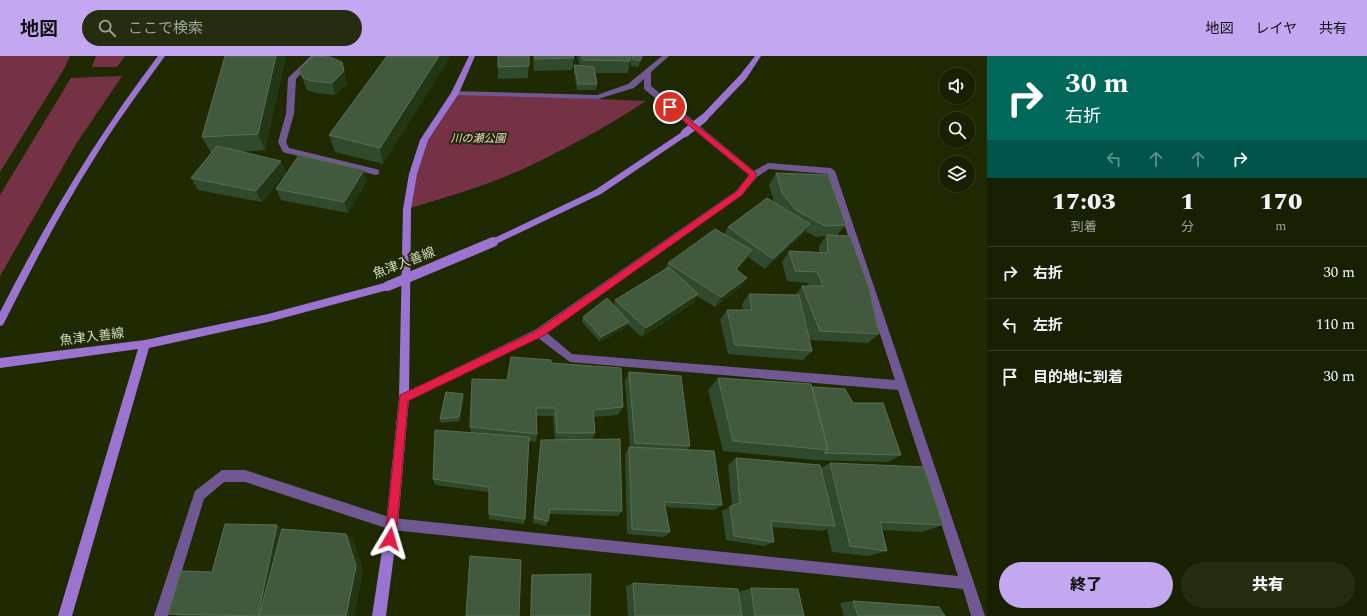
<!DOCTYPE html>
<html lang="ja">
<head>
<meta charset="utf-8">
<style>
  body { margin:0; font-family:Spectral,"Noto Sans JP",serif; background:#252d11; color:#f1f3f6; height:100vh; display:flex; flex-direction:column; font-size:15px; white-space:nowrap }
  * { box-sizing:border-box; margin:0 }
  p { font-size:13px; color:#9fa399 }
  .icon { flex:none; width:22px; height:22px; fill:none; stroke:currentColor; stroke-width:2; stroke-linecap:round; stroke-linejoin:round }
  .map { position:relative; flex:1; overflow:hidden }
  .side { display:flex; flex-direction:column; background:#182002; width:380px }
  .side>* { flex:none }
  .guide { background:#00695c; color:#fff; overflow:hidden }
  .tools { position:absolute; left:939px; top:12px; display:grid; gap:8px }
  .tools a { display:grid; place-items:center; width:36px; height:36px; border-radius:50%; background:#182002; box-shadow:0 1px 3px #0004,0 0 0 1px #363e24; font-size:20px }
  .pin { position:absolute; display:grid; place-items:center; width:34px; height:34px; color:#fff; margin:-17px; border:2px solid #fff; border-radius:50%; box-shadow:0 1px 4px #0007 }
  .me { position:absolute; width:44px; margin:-22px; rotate:7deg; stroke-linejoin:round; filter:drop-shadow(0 0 3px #0008) }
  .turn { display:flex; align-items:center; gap:14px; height:84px; padding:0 12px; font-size:18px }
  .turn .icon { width:52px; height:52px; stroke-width:2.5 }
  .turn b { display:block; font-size:28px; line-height:34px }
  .lanes { display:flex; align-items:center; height:38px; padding:0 12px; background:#0003; justify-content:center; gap:20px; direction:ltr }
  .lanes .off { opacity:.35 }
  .eta { display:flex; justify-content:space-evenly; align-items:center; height:68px; text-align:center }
  .eta b { font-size:24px; font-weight:800; line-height:28px }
  .cta { display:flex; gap:8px; margin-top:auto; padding:8px 12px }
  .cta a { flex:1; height:46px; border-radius:24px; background:#c4a7f1; color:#111; font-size:16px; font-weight:800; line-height:46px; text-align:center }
  .cta a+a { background:#252d11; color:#f1f3f6 }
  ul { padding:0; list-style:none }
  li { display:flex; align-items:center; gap:12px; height:52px; padding:0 12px; border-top:1px solid #363e24 }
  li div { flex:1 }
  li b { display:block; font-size:15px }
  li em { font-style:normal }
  header { display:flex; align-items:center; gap:24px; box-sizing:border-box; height:56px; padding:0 20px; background:#c4a7f1; color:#111 }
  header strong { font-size:19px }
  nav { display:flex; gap:22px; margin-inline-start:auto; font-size:14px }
  .search { width:280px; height:36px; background:#252d11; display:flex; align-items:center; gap:10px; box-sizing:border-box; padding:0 14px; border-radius:22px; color:#9fa399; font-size:15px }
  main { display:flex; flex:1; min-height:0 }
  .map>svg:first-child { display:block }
  .green { fill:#753247 }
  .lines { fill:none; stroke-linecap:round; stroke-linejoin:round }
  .street { fill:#705892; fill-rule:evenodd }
  .secondary { fill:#9b73d1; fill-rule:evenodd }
  .secondary-bridge-far1 { stroke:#9b73d1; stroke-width:8 }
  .secondary-bridge { stroke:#9b73d1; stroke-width:10 }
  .wall { fill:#304a2d }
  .shaded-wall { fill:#223715 }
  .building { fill:#415a3d; stroke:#596e53 }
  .route { fill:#e11d48; stroke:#92132f }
  .labels { text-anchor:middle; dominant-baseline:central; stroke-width:4; stroke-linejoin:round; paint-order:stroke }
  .far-park-label { font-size:11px; font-style:italic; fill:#f5d6dd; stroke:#202a02 }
  .street-label { font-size:13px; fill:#d6ddc7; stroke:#202a02 }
</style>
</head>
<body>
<header>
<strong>地図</strong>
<div class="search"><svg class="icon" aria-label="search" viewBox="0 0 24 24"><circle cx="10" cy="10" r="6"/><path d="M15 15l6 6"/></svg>ここで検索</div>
<nav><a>地図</a><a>レイヤ</a><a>共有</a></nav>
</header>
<main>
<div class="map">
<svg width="987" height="560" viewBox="0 0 987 560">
  <rect width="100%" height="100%" fill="#202a02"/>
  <!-- green -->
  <path class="green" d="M 0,0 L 70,0 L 64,13 L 0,116 Z
    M 96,0 L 125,0 L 117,11 L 92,11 Z
    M 122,20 L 76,88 L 0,220 L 0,139 L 71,22 Z
    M 455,37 L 646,45 C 607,71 565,93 523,113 C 486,130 445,141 407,153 L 424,84 Z"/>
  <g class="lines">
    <!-- street -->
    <path class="street" d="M 311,0 L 318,0 L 296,23 L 294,58 L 286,86 L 289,92 L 376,113 L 379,114 L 379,118 L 376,119 L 286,97 L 283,96 L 278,86 L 286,58 L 288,22 Z
      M 662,0 L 669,0 L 651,16 L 651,30 L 754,115 L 768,107 L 831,112 L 835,115 L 985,560 L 971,560 L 963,533 L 392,474 L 245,426 L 224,426 L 204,443 L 168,560 L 154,560 L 195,435 L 222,414 L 245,414 L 392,462 L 958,520 L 898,334 L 570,306 L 538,282 L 408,345 L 404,347 L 400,345 L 399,342 L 400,339 L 535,274 L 736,135 L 749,119 L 644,33 L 644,23 L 634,32 L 598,43 L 455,39 L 451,37 L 452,35 L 597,39 L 628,28 ZM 769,113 L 828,118 L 895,324 L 572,298 L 547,277 L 742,139 L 757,121 Z"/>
    <!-- secondary -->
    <path class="secondary" d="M 158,0 L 165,0 C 142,32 118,64 97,98 C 62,153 32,211 3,269 L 0,270 L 0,256 C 46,166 97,80 158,0 Z
      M 469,0 L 475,0 L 459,37 L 428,84 L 417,118 L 411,153 L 409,342 L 398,468 L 386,560 L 372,560 L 386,468 L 399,342 L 403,153 L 409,118 L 420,84 L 451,37 Z
      M 755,0 L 761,0 L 746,23 L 707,64 L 701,64 L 701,60 L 740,19 Z
      M 685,74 L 688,75 L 688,79 L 601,138 L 496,188 L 490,188 L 489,186 L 490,184 L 595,134 Z
      M 388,226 L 391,227 L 393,230 L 391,233 L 388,234 L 268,266 L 149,292 L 72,560 L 58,560 L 138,293 L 0,312 L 0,302 L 145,284 L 268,258 Z"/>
    <!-- secondary-bridge-far1 -->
    <path class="secondary-bridge-far1" d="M 685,77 L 704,62"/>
    <!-- secondary-bridge -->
    <path class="secondary-bridge" d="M 388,230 L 493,186"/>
  </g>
  <!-- wall -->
  <path class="wall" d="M 225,0 L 286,0 L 265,94 L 242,96 L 281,105 L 286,116 L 262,146 L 198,134 L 191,122 L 211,97 L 202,81 Z
    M 387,0 L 383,108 L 335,96 L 329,79 Z
    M 498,0 L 529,0 L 528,22 L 498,23 Z
    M 533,0 L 573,0 L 574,2 L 572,14 L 534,15 Z
    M 577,0 L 644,0 L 638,11 L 631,10 L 630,5 L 628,17 L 595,17 L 597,28 L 596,34 L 577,34 L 574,16 L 574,9 L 580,10 Z
    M 299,13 L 347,27 L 335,39 L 316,37 L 307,34 Z
    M 364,114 L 367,125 L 348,157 L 281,144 L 276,133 Z
    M 776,117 L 846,169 L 837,179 L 879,278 L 868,287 L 810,284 L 808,278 L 812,295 L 803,304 L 728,298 L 720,264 L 727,254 L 743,254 L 742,248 L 749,238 L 795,239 L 802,230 L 809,230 L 808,227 L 787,225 L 782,206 L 789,195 L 819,196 L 819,190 L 826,180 L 816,181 L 805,175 L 802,179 L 765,213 L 748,201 L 745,205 L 737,214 L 740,232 L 715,251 L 697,240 L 692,248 L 642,281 L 627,268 L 626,271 L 600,286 L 582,266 L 583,261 L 614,249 L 615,244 L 665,213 L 668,207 L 724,178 L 728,171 L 774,146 L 769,129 Z
    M 551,307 L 623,351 L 618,359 L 594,361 L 595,377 L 592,384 L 622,455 L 618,460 L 549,458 L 548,465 L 546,470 L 533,467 L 540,392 L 541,384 L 568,384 L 555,384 L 553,360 L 536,360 L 537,378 L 536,386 L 529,385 L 525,463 L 524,468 L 489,463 L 489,436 L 435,429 L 433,423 L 471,377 L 470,371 L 507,324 Z
    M 629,316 L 690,390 L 686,394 L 722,449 L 714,454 L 665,451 L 670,476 L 664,481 L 627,478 L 625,398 L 629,391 L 630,391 L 625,325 Z
    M 718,322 L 812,331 L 853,347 L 901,399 L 888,406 L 814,404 L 723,395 L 708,334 Z
    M 464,342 L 460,365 L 441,367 L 440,363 Z
    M 736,402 L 821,412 L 830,407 L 943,469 L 922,476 L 882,474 L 887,495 L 868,500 L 832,496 L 827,473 L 823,475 L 772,471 L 774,486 L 764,490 L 726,484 L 722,455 L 732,450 L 728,409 Z
    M 346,478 L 353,484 L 363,514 L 354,560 L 180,560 L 168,558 L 212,516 Z
    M 532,519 L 590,560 L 530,560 L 531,522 Z
    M 633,527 L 738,536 L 751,532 L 804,560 L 628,560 L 626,530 Z
    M 853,545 L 945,560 L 844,560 L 840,547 Z"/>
  <!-- shaded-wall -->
  <path class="shaded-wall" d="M 276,0 L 286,0 L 265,94 L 258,78 Z
    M 439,0 L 451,0 L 383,108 L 380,92 Z
    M 642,0 L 644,0 L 638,11 L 640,5 Z
    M 342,6 L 347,27 L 335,39 L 332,27 Z
    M 281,105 L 286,116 L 262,146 L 256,135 Z
    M 364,114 L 367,125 L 348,157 L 344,146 Z
    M 810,168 L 802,179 L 765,213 L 773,203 Z
    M 752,194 L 745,205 L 729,224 L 736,213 Z
    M 747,222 L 740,232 L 715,251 L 721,241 Z
    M 698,238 L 692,248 L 642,281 L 646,272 Z
    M 629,266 L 626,271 L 600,286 L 601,281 Z
    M 463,338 L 464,342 L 460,365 L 459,361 Z
    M 277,469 L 285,474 L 260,560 L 258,560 Z
    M 346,478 L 353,484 L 363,514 L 354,560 L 346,560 Z"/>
  <!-- building -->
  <path class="building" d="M 225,0 L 276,0 L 258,78 L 202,81 Z
    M 314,0 L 330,1 L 342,6 L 344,15 L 332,27 L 312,25 L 303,22 L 299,13 Z
    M 387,0 L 439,0 L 380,92 L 329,79 Z
    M 498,0 L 529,0 L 529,10 L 498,11 Z
    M 535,0 L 573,0 L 574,2 L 535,3 Z
    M 582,0 L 630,0 L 630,5 L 583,4 Z
    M 632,0 L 642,0 L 640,5 L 633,3 Z
    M 574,9 L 594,11 L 597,28 L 578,28 Z
    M 217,90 L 281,105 L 256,135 L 191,122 Z
    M 299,99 L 364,114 L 344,146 L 276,133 Z
    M 776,117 L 828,119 L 846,169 L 825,170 L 796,154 L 782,137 Z
    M 767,142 L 810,168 L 773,203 L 728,171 Z
    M 715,173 L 752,194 L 736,213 L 747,222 L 721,241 L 668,207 Z
    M 827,179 L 850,180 L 869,232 L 879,278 L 820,275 L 802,230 L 823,230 L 817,216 L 795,215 L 789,195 L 828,197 Z
    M 669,211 L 698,238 L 646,272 L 615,244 Z
    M 749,238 L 799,239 L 812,295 L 735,289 L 727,254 L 752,254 Z
    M 607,242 L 629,266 L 601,281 L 583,261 Z
    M 511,301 L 551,304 L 551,307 L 621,312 L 623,351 L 593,354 L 595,377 L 557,377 L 555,352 L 536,352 L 537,378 L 470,371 L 472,323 L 507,324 Z
    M 629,316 L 681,320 L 690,390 L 635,387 Z
    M 718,322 L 811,328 L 828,394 L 733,385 Z
    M 812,331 L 845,333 L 853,347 L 883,347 L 901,399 L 824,397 L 828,394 Z
    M 446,336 L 463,338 L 459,361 L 440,363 Z
    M 435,374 L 529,381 L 525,463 L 489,458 L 489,431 L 433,423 Z
    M 620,383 L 622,455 L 550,453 L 548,465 L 534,462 L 541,384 Z
    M 629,391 L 714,395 L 722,449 L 664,446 L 670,476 L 632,473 Z
    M 736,402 L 820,409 L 835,470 L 771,465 L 774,486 L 734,480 L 730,450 L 740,447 Z
    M 830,407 L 924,411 L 943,469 L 880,466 L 887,495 L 850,490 Z
    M 225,468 L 277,469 L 258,560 L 168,558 L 181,515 L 212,516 Z
    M 282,473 L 346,478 L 356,510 L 346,560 L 259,560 Z
    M 470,500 L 521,504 L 519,560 L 466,560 Z
    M 591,518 L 590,560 L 531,560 L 532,519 Z
    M 633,527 L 738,533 L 742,560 L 635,560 Z
    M 751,532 L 798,533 L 804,560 L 755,560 Z
    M 853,545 L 939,551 L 945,560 L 858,560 Z"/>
  <!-- route -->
  <path class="route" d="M 670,48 L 756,117 L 756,121 L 742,139 L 543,280 L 408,345 L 396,483 L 394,487 L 390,489 L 386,487 L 385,483 L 400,339 L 536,275 L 737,135 L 749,119 L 668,52 L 668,49 Z"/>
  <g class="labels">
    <!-- far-park labels -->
    <g class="far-park-label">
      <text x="478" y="82">川の瀬公園</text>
    </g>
    <!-- street labels -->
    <g class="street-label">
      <text transform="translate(404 207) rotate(-21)">魚津入善線</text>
      <text transform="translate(92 281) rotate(-7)">魚津入善線</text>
    </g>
  </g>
</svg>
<div class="tools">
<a><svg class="icon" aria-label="sound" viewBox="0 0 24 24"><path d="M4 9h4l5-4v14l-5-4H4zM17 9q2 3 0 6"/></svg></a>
<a><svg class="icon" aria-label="search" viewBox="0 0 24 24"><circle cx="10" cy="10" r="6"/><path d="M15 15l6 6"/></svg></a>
<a><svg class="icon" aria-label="layers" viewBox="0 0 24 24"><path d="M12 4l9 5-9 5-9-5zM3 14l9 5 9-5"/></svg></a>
</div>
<div class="pin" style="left:670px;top:51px;background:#d93025"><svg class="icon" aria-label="arrive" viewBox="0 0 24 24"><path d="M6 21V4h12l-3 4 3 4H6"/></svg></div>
<svg class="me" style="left:390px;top:483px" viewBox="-20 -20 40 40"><path d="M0-17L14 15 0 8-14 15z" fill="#e11d48" stroke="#fff" stroke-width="4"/></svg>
</div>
<section class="side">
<div class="guide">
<div class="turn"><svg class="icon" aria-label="right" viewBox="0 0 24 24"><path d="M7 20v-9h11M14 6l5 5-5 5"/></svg><div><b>30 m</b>右折</div></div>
<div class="lanes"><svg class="icon off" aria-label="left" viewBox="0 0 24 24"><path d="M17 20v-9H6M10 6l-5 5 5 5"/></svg><svg class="icon off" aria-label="ahead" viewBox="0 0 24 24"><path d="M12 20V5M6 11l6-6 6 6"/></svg><svg class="icon off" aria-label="ahead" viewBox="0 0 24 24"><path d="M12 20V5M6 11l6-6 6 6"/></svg><svg class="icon" aria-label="right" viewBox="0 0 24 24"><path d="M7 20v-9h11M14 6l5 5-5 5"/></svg></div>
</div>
<div class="eta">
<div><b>17:03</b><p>到着</p></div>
<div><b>1</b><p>分</p></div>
<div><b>170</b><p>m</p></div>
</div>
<ul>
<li><svg class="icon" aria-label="right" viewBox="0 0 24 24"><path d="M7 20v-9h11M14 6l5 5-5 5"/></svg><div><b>右折</b></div><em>30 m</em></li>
<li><svg class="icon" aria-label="left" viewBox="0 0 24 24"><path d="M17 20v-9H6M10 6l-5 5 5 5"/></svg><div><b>左折</b></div><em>110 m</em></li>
<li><svg class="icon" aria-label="arrive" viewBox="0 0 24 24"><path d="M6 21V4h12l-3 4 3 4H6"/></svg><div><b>目的地に到着</b></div><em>30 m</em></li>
</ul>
<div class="cta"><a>終了</a><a>共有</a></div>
</section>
</main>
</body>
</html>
